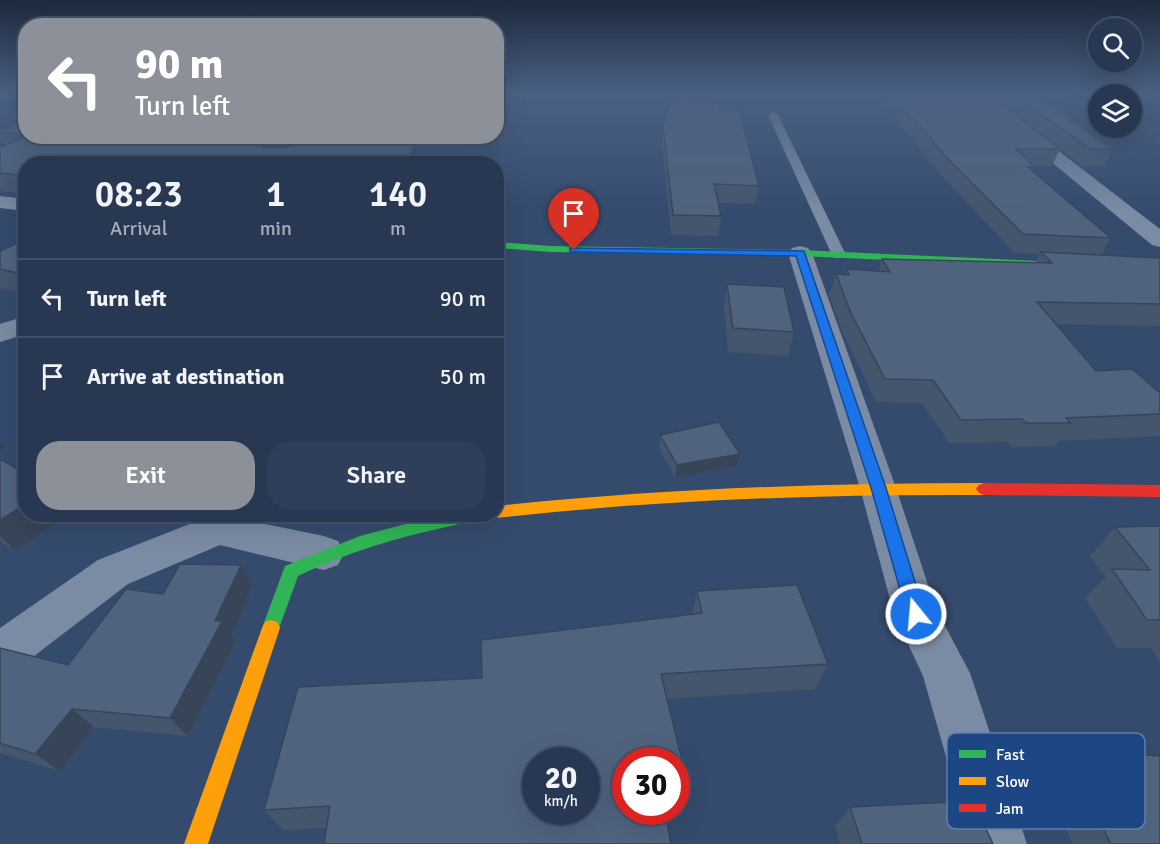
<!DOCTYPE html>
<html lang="en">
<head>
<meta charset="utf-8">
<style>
  body { margin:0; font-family:Signika,sans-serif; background:#303f59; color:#f1f3f6; height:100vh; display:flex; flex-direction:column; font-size:22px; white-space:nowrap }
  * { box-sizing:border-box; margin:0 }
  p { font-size:20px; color:#a5acb8 }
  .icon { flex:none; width:33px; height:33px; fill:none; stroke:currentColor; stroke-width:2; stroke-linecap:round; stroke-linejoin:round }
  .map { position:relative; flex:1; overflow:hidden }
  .details { position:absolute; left:18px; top:156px; width:486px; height:366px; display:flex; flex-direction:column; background:#283852; border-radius:24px; box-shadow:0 6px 24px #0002,0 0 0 2px #445269 }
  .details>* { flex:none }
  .guide { position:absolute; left:18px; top:18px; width:486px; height:126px; border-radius:24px; box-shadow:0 6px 24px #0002,0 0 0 2px #445269; background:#8c9099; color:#fff; overflow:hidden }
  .buttons { position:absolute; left:1088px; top:18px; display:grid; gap:12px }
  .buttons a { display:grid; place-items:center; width:54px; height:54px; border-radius:50%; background:#283852; box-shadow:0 6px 24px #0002,0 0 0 2px #445269; font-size:30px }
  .speed { position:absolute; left:522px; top:747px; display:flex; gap:12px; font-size:30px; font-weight:700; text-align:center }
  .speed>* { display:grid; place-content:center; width:78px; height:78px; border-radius:50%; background:#283852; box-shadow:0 6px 24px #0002,0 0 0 2px #445269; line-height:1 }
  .speed small { font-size:15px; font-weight:400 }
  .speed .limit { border:9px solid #d22; background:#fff; color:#111 }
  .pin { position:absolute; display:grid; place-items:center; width:51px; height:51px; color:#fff; margin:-62px -26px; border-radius:50% 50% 50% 0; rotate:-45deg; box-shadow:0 0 6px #0007 }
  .pin .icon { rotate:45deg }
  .me { position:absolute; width:66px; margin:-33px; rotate:343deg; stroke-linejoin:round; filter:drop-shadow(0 0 4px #0008) }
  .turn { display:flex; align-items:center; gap:21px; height:126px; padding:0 18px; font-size:27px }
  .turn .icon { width:78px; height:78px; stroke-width:2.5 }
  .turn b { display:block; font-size:42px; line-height:51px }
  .eta { display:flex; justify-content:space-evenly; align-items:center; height:102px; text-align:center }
  .eta b { font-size:36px; font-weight:600; line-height:42px }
  .primary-button { display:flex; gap:12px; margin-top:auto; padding:12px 18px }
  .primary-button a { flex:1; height:69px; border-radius:24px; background:#8c9099; color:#fff; font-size:24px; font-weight:600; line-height:69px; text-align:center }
  .primary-button a+a { background:#303f59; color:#f1f3f6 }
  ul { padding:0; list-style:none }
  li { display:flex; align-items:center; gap:18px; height:78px; padding:0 18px; border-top:2px solid #445269 }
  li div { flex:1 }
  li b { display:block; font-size:22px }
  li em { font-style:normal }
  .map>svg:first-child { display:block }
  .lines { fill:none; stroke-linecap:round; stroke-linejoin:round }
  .lane { fill:#7b8ba3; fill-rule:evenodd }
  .street { fill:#7b8ba3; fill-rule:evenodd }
  .fast { fill:#30b455; fill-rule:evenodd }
  .slow { fill:#ff9f0a; fill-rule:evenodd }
  .jam { fill:#e5322d; fill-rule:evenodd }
  .wall { fill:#45556c }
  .shaded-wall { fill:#384558 }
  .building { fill:#50637e; stroke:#384558; stroke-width:1.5; fill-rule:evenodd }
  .route { fill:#1a73e8; stroke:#114b97; stroke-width:1.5 }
  .key { fill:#1d4685; stroke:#617eaa; stroke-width:1.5 }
  .key-label { font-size:16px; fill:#fff }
</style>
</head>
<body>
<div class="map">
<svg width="1160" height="844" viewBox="0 0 1160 844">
  <rect width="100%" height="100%" fill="#354b6d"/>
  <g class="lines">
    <!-- lane -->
    <path class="lane" d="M 773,112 L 778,115 L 846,255 L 844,258 L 834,258 L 832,255 L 768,115 Z"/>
    <!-- street -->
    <path class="street" d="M 969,94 L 985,94 L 1160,229 L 1160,247 L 1152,245 Z
      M 0,196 L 26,199 L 26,211 L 0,208 Z
      M 800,246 L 808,248 L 812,253 L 896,488 L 936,609 L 970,673 L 1027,844 L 971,844 L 923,676 L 894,614 L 860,488 L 788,253 L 792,248 Z
      M 26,316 L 26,334 L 0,342 L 0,324 Z
      M 215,514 L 324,536 L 338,541 L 344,553 L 338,565 L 324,570 L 220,545 L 128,584 L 16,670 L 0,677 L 0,628 L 98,560 Z"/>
    <!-- fast -->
    <path class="fast" d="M 496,242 L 551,246 L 800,250 L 1037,261 L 1042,264 L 1037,267 L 800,256 L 551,252 L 496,248 Z
      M 444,514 L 488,514 L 486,518 L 480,520 C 417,532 356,548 298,576 L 277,634 L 271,636 L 265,634 L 262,628 L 285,566 L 360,536 Z"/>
    <!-- slow -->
    <path class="slow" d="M 984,483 L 989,485 L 992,489 L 989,493 L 984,495 C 821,494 658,500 496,518 L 490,514 L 496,514 L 496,506 C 659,489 821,483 984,483 Z
      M 271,620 L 277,622 L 280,628 L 208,844 L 184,844 L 262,628 L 265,622 Z"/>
    <!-- jam -->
    <path class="jam" d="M 984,483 L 1160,485 L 1160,497 L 984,495 L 979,493 L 976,489 L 979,485 Z"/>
  </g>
  <!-- wall -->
  <path class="wall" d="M 886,94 L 1033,94 L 1112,149 L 1104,166 L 1082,166 L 1060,149 L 1052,166 L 1033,166 L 1035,167 L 1033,171 L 1111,238 L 1101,255 L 1160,258 L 1160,326 L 1056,324 L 1096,371 L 1160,393 L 1160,436 L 1059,441 L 1055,446 L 1012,447 L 1008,442 L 949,443 L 922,403 L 876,402 L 843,333 L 829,295 L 836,274 L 845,275 L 847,269 L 878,271 L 882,259 L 1036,263 L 1040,254 L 1014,253 L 945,179 L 883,103 Z
    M 720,109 L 759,186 L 755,204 L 718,203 L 721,216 L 718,236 L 671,235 L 662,142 L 663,125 Z
    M 26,121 L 26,136 L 426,136 L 415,145 L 418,164 L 26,164 L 26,194 L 0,191 L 0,147 L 4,145 L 0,138 L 0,131 Z
    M 26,239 L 26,294 L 0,288 L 0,251 Z
    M 727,284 L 794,332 L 788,356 L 728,352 L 724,306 Z
    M 660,435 L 737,466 L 675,478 L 659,448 Z
    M 0,459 L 26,514 L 67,514 L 15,551 L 0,541 Z
    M 1160,526 L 1160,662 L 1151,648 L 1117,648 L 1085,598 L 1105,577 L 1090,556 L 1115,527 Z
    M 241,565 L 253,585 L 232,635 L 236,641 L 187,736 L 94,727 L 60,771 L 0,753 L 0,648 L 68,665 L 163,594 Z
    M 697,591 L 828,664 L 815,689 L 667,699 L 683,765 L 677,787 L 676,760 L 326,828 L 284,830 L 264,810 L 482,678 L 692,615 Z
    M 1065,750 L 1160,844 L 1073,844 L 1040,771 Z
    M 850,807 L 993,844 L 840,844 L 835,826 Z"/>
  <!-- shaded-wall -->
  <path class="shaded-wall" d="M 274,136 L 303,136 L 269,162 L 262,147 L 263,144 Z
    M 399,136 L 426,136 L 394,161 L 391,143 Z
    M 415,145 L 418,164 L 405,164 Z
    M 0,441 L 6,448 L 0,451 Z
    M 740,454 L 737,466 L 675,478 L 677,465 Z
    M 26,504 L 26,514 L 67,514 L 15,551 L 0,536 L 0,520 Z
    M 241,565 L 253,585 L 232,635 L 236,641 L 187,736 L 170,718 Z
    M 72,709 L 94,727 L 60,771 L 35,754 Z"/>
  <!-- building -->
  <path class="building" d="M 891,94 L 988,94 L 1060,149 L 1016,149 L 1035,167 L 1028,167 L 1111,238 L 1023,234 L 951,162 Z
    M 1013,94 L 1033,94 L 1112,149 L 1090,149 Z
    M 671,101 L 719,103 L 720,109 L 739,110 L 759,186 L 714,184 L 721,216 L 673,215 L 663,125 Z
    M 26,121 L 26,135 L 0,133 L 0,131 Z
    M 26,136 L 274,136 L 263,144 L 262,147 L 288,147 L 302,136 L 399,136 L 391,143 L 415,145 L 405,164 L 240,164 L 228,162 L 226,164 L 26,164 L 26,176 L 0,173 L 0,147 Z
    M 26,239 L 26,275 L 0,269 L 0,251 Z
    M 1041,252 L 1160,258 L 1160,304 L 1037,302 L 1096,371 L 1132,369 L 1160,393 L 1160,414 L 1066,418 L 1071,423 L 1026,423 L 1022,419 L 961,420 L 933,380 L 885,379 L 850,311 L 836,274 L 849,275 L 847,269 L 890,272 L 882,259 L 1052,263 Z
    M 727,284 L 784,287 L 794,332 L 733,328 Z
    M 719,422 L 740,454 L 677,465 L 660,435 Z
    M 0,459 L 26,474 L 26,504 L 0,520 Z
    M 1160,526 L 1160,620 L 1147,620 L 1112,569 L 1150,570 L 1115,527 Z
    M 180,564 L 241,565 L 215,621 L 222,621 L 170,718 L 72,709 L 35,754 L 0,743 L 0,648 L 68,665 L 126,589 L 163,594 Z
    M 797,585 L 828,664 L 661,674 L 683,765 L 676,766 L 676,760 L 626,760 L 626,812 L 665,812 L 671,844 L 324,844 L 330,806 L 264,810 L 298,687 L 482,678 L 481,640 L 702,613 L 697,591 ZM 536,760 L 586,760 L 586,812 L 536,812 Z
    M 1065,750 L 1160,756 L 1160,844 L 1111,844 Z
    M 973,801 L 993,844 L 862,844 L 850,807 Z"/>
  <!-- sky -->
  <linearGradient id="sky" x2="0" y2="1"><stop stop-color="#1d293c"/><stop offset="0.44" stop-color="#4b6184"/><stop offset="1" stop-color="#4b6184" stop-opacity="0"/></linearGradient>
  <rect width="1160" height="212" fill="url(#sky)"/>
  <!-- route -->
  <path class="route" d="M 570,248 L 804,251 L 886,488 L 925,614 L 922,620 L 916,622 L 909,620 L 907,614 L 871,488 L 796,256 L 574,252 L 570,252 Z"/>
  <!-- legend -->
  <rect x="947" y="733" width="198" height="96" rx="9" class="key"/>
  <rect x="959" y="750" width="27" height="8" fill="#30b455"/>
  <rect x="959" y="777" width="27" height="8" fill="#ff9f0a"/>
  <rect x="959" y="804" width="27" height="8" fill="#e5322d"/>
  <g class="key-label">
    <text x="996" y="760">Fast</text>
    <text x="996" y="787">Slow</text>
    <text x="996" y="814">Jam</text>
  </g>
</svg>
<div class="buttons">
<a><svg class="icon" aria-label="search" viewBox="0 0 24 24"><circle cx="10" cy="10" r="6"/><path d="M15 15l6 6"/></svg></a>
<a><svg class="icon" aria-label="layers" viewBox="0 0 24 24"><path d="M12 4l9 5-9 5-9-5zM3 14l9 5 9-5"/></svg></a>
</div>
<div class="speed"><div>20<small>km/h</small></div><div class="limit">30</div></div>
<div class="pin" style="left:574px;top:250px;background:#d93025"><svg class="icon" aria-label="arrive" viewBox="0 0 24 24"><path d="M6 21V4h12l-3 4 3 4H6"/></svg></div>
<svg class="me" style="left:916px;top:614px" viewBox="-20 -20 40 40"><circle r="17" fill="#1a73e8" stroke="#fff" stroke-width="3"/><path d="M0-11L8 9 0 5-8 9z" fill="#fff"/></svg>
<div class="guide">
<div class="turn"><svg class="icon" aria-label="left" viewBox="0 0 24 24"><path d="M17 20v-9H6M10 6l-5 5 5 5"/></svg><div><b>90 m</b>Turn left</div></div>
</div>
<section class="details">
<div class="eta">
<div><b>08:23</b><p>Arrival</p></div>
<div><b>1</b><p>min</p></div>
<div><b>140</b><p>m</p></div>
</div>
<ul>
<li><svg class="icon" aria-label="left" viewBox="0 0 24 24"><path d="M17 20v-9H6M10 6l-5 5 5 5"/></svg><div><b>Turn left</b></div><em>90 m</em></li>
<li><svg class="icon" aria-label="arrive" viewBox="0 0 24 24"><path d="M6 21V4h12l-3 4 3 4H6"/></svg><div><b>Arrive at destination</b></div><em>50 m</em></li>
</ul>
<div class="primary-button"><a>Exit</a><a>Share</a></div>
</section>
</div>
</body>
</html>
